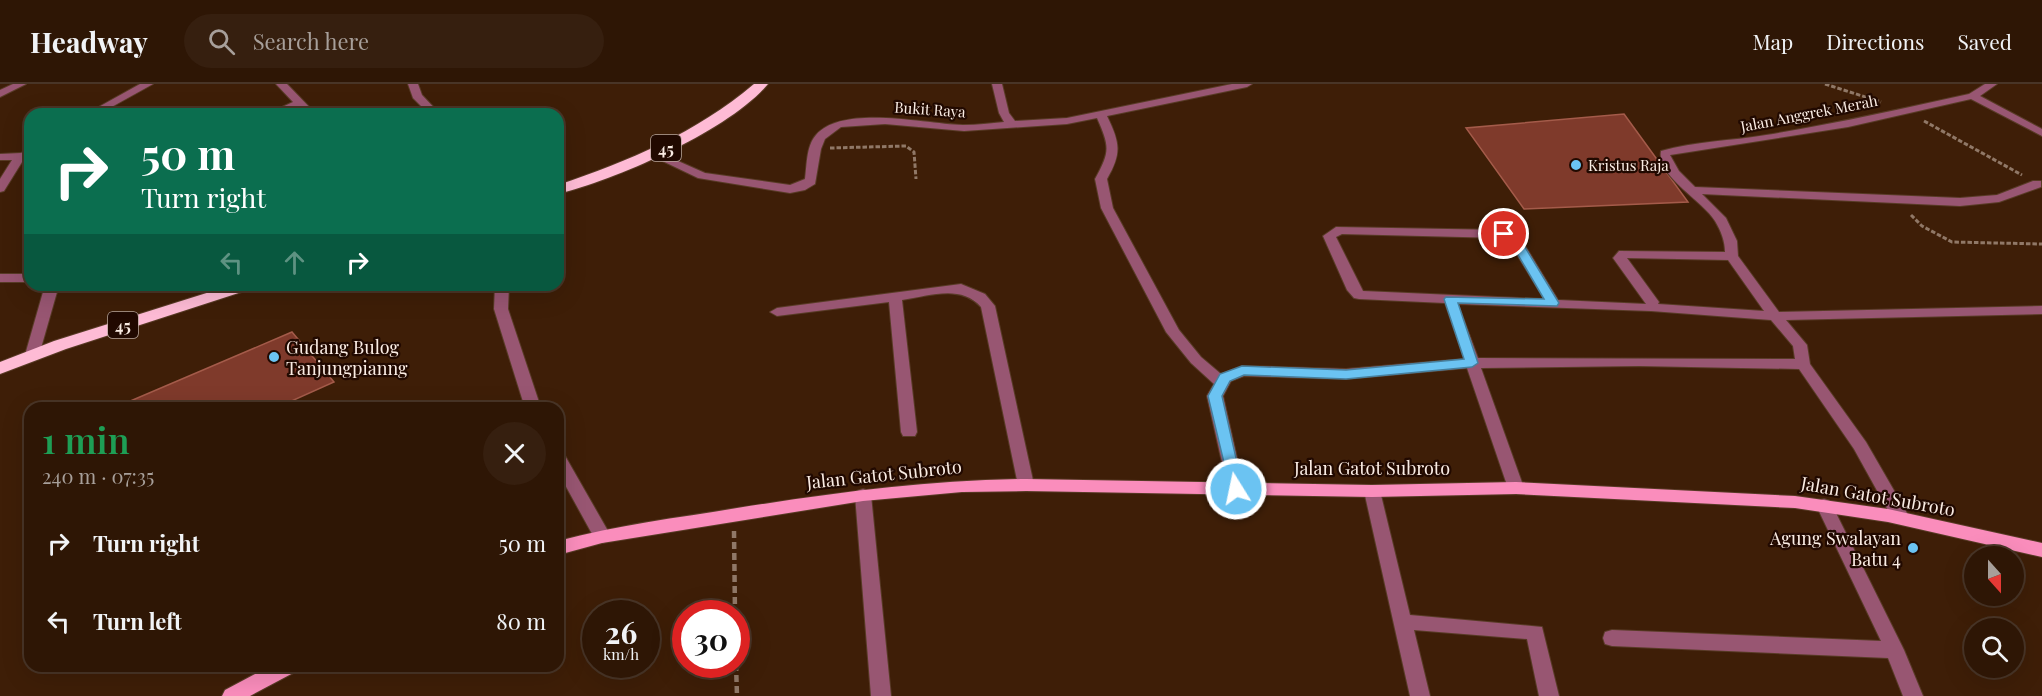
<!DOCTYPE html>
<html lang="en">
<head>
<meta charset="utf-8">
<style>
  body { margin:0; font-family:"Playfair Display",serif; background:#361f0f; color:#f1f3f6; height:100vh; display:flex; flex-direction:column; font-size:22px; white-space:nowrap }
  * { box-sizing:border-box; margin:0 }
  p { font-size:20px; color:#a79f9a }
  .icon { flex:none; width:33px; height:33px; fill:none; stroke:currentColor; stroke-width:2; stroke-linecap:round; stroke-linejoin:round }
  .map { position:relative; flex:1; overflow:hidden }
  .sheet { position:absolute; left:24px; top:318px; width:540px; height:270px; display:flex; flex-direction:column; background:#2e1605; border-radius:18px; box-shadow:0 6px 24px #0002,0 0 0 2px #493527 }
  .sheet>* { flex:none }
  .hud { position:absolute; left:24px; top:24px; width:540px; height:183px; border-radius:18px; box-shadow:0 6px 24px #0002,0 0 0 2px #493527; background:#0b6e4f; color:#fff; overflow:hidden }
  .needle { width:39px; rotate:159deg }
  .buttons { position:absolute; left:1964px; top:462px; display:grid; gap:12px }
  .buttons a { display:grid; place-items:center; width:60px; height:60px; border-radius:50%; background:#2e1605; box-shadow:0 6px 24px #0002,0 0 0 2px #493527; font-size:30px }
  .speed { position:absolute; left:582px; top:516px; display:flex; gap:12px; font-size:30px; font-weight:700; text-align:center }
  .speed>* { display:grid; place-content:center; width:78px; height:78px; border-radius:50%; background:#2e1605; box-shadow:0 6px 24px #0002,0 0 0 2px #493527; line-height:1 }
  .speed small { font-size:15px; font-weight:400 }
  .speed .limit { border:9px solid #d22; background:#fff; color:#111 }
  .pin { position:absolute; display:grid; place-items:center; width:51px; height:51px; color:#fff; margin:-26px; border:3px solid #fff; border-radius:50%; box-shadow:0 2px 6px #0007 }
  .me { position:absolute; width:66px; margin:-33px; rotate:350deg; stroke-linejoin:round; filter:drop-shadow(0 0 4px #0008) }
  .turn { display:flex; align-items:center; gap:21px; height:126px; padding:0 18px; font-size:27px }
  .turn .icon { width:78px; height:78px; stroke-width:2.5 }
  .turn b { display:block; font-size:42px; line-height:51px }
  .lanes { display:flex; align-items:center; height:57px; padding:0 18px; background:#0003; justify-content:center; gap:30px; direction:ltr }
  .lanes .off { opacity:.35 }
  .round { display:grid; place-items:center; flex:none; width:63px; height:63px; border-radius:32px; background:#361f0f }
  .overview { display:flex; align-items:center; justify-content:space-between; height:102px; padding:0 18px }
  h1 { font-size:36px; font-weight:600; line-height:45px; color:#1e9e55 }
  ul { padding:0; list-style:none }
  li { display:flex; align-items:center; gap:18px; height:78px; padding:0 18px }
  li div { flex:1 }
  li b { display:block; font-size:22px }
  li em { font-style:normal }
  header { display:flex; align-items:center; gap:36px; box-sizing:border-box; height:84px; padding:0 30px; background:#2e1605; border-bottom:2px solid #493527 }
  header strong { font-size:28px }
  nav { display:flex; gap:33px; margin-inline-start:auto; font-size:21px }
  .search { width:420px; height:54px; background:#361f0f; display:flex; align-items:center; gap:15px; box-sizing:border-box; padding:0 21px; border-radius:33px; color:#a79f9a; font-size:22px }
  .map>svg:first-child { display:block }
  .building { fill:#7f3a2b; stroke:#a45b4a; stroke-width:1.5 }
  .lines { fill:none; stroke-linecap:round; stroke-linejoin:round }
  .minor-casing { stroke:#583b26; stroke-width:2 }
  .major-casing { stroke:#583b26; stroke-width:2 }
  .highway-casing { stroke:#583b26; stroke-width:2 }
  .path-far1 { stroke:#907867; stroke-width:3; stroke-dasharray:4.5 2; stroke-linecap:butt }
  .path { stroke:#907867; stroke-width:4.5; stroke-dasharray:7 4; stroke-linecap:butt }
  .minor { fill:#985672; fill-rule:evenodd }
  .major { fill:#fa8dbc; fill-rule:evenodd }
  .highway { fill:#febbd5; fill-rule:evenodd }
  .route { fill:#6bc3f2; stroke:#467f9d; stroke-width:1.5 }
  .poi-dot { fill:#6bc3f2; stroke:#210900; stroke-width:2 }
  .labels { text-anchor:middle; dominant-baseline:central; stroke-width:4.5; stroke-linejoin:round; paint-order:stroke }
  .far-street-label { font-size:15px; fill:#faece3; stroke:#210900 }
  .far-poi-label { font-size:15px; fill:#faece3; stroke:#210900; text-anchor:start }
  .shield { fill:#210900; stroke:#b9a89f; stroke-width:1.5 }
  .shield-label { font-size:16px; font-weight:bold; fill:#faece3 }
  .poi-label { font-size:18px; fill:#faece3; stroke:#210900; text-anchor:start }
  .street-label { font-size:18px; fill:#faece3; stroke:#210900 }
</style>
</head>
<body>
<header>
<strong>Headway</strong>
<div class="search"><svg class="icon" aria-label="search" viewBox="0 0 24 24"><circle cx="10" cy="10" r="6"/><path d="M15 15l6 6"/></svg>Search here</div>
<nav><a>Map</a><a>Directions</a><a>Saved</a></nav>
</header>
<div class="map">
<svg width="2042" height="612" viewBox="0 0 2042 612">
  <rect width="100%" height="100%" fill="#3e1e07"/>
  <!-- building -->
  <path class="building" d="M 1624,30 L 1688,118 L 1524,125 L 1466,44 Z
    M 292,248 L 334,298 L 276,324 L 114,324 Z"/>
  <g class="lines">
    <!-- minor casing -->
    <g class="minor-casing">
      <path id="minor" d="M 13,0 L 26,0 L 0,13 L 0,6 Z
        M 140,0 L 153,0 L 99,30 L 86,30 Z
        M 276,0 L 287,0 L 316,30 L 305,30 L 299,24 L 282,30 L 267,30 L 293,18 Z
        M 408,0 L 418,0 L 422,11 L 440,30 L 429,30 L 413,14 Z
        M 992,0 L 1002,0 L 1009,29 L 1015,37 L 1067,34 L 1232,0 L 1252,0 L 1247,3 L 1107,32 C 1120,59 1122,69 1107,95 L 1113,124 L 1179,246 L 1201,273 L 1221,290 L 1242,282 L 1346,285 L 1464,275 L 1445,219 L 1359,215 L 1354,214 L 1347,206 L 1323,152 L 1336,143 L 1504,146 L 1516,150 L 1521,155 L 1558,216 L 1646,220 L 1613,174 L 1619,167 L 1725,168 C 1725,157 1721,147 1715,137 C 1702,116 1656,92 1661,67 C 1695,57 1731,57 1766,51 C 1834,40 1901,25 1969,10 L 1985,0 L 1997,0 L 1980,12 L 2042,45 L 2042,52 L 1971,15 L 1848,43 L 1670,71 L 1679,87 L 1695,103 L 1960,114 L 1997,111 L 2033,97 L 2041,97 L 2041,103 L 1999,118 L 1960,122 L 1702,110 L 1726,134 L 1737,157 L 1738,172 L 1779,228 L 2042,222 L 2042,230 L 1786,236 L 1807,261 L 1810,280 L 1866,358 L 1907,429 L 1909,434 L 1907,439 L 1901,440 L 1895,439 L 1854,365 L 1799,285 L 1639,282 L 1481,284 L 1524,404 L 1522,408 L 1510,408 L 1508,404 L 1467,284 L 1346,295 L 1244,292 L 1231,297 L 1223,312 L 1244,405 L 1242,409 L 1230,409 L 1228,405 L 1207,312 L 1214,300 L 1191,279 L 1166,248 L 1101,124 L 1095,95 C 1110,68 1110,63 1097,34 L 1067,40 L 964,47 L 885,40 L 841,43 L 825,55 L 821,65 L 815,100 L 805,106 L 790,109 L 698,94 L 650,71 L 656,68 L 660,69 L 705,89 L 790,101 L 805,95 C 807,82 806,62 816,51 C 842,20 926,40 963,41 C 977,41 991,39 1004,38 L 999,29 ZM 1342,150 L 1502,154 L 1510,159 L 1544,215 L 1363,207 L 1336,153 ZM 1627,174 L 1728,176 L 1764,227 L 1658,220 L 1659,218 ZM 1458,220 L 1651,227 L 1771,236 L 1793,262 L 1795,275 L 1478,274 Z
        M 30,64 L 30,72 L 22,78 L 4,107 L 0,108 L 0,95 L 12,76 L 0,76 L 0,70 L 21,69 Z
        M 0,190 L 30,190 L 30,198 L 0,198 Z
        M 961,200 L 985,210 L 995,222 L 1034,401 L 1032,405 L 1020,405 L 1018,401 L 981,223 C 961,200 929,212 902,216 L 917,348 L 915,352 L 903,352 L 901,348 L 889,218 L 777,232 L 770,228 L 777,224 Z
        M 45,201 L 59,201 L 39,271 L 32,276 L 25,271 Z
        M 495,201 L 509,201 L 508,225 L 541,324 L 525,324 L 494,225 Z
        M 558,368 L 564,370 L 608,447 L 611,452 L 608,457 L 602,459 L 596,457 L 558,388 Z
        M 1372,401 L 1378,403 L 1380,407 L 1410,531 L 1542,543 L 1559,612 L 1539,612 L 1527,555 L 1414,546 L 1430,612 L 1410,612 L 1364,407 L 1366,403 Z
        M 863,405 L 869,407 L 871,411 L 891,612 L 871,612 L 855,411 L 857,407 Z
        M 1824,415 L 1830,417 L 1832,421 L 1904,566 L 1923,612 L 1903,612 L 1888,574 L 1612,562 L 1605,560 L 1603,554 L 1605,548 L 1612,546 L 1881,557 L 1816,421 L 1818,417 Z"/>
    </g>
    <!-- major casing -->
    <g class="major-casing">
      <path id="major" d="M 1026,395 L 1372,401 L 1516,398 L 1795,412 L 1888,425 L 2042,459 L 2042,473 L 1888,438 L 1795,424 L 1516,410 L 1372,413 L 1026,407 L 962,408 L 863,417 L 602,459 L 558,471 L 558,457 C 617,441 677,434 737,424 C 834,409 927,396 1026,395 Z
        M 270,582 L 298,582 L 295,588 L 250,612 L 222,612 L 225,606 Z"/>
    </g>
    <!-- highway casing -->
    <g class="highway-casing">
      <path id="highway" d="M 754,0 L 768,0 C 730,46 616,96 558,110 L 558,101 C 629,77 696,49 754,0 Z
        M 232,201 L 256,201 L 254,204 L 66,265 L 0,290 L 0,278 L 54,257 Z"/>
    </g>
    <!-- path-far1 -->
    <path class="path-far1" d="M 1825,0 L 1881,18
      M 1924,37 L 2022,91
      M 830,64 L 906,62 L 914,68 L 916,95
      M 1911,131 L 1922,142 L 1952,158 L 2042,160"/>
    <!-- path -->
    <path class="path" d="M 734,447 L 735,530
      M 736,580 L 737,612"/>
    <!-- minor -->
    <use href="#minor" class="minor"/>
    <!-- major -->
    <use href="#major" class="major"/>
    <!-- highway -->
    <use href="#highway" class="highway"/>
  </g>
  <!-- route -->
  <path class="route" d="M 1504,147 L 1516,151 L 1520,155 L 1559,219 L 1557,222 L 1458,219 L 1478,279 L 1472,283 L 1346,295 L 1244,291 L 1230,297 L 1222,312 L 1243,405 L 1241,408 L 1231,408 L 1208,312 L 1220,290 L 1242,282 L 1346,286 L 1464,275 L 1444,215 L 1446,213 L 1544,215 L 1511,159 L 1498,150 Z"/>
  <!-- markers -->
  <g class="poi-dot">
    <circle cx="1576" cy="81" r="6"/>
    <circle cx="274" cy="273" r="6"/>
    <circle cx="1913" cy="464" r="6"/>
  </g>
  <g class="labels">
    <!-- far-street labels -->
    <g class="far-street-label">
      <text transform="translate(930 25) rotate(4)">Bukit Raya</text>
      <text transform="translate(1809 29) rotate(-11)">Jalan Anggrek Merah</text>
    </g>
    <!-- far-poi labels -->
    <g class="far-poi-label">
      <text x="1588" y="81">Kristus Raja</text>
    </g>
    <!-- shield labels -->
    <g class="shield">
      <rect x="651" y="51" width="30" height="26" rx="4.5"/>
      <rect x="108" y="228" width="30" height="26" rx="4.5"/>
    </g>
    <g class="shield-label">
      <text x="666" y="64">45</text>
      <text x="123" y="241">45</text>
    </g>
    <!-- poi labels -->
    <g class="poi-label">
      <text x="286" y="263">Gudang Bulog<tspan x="286" dy="21">Tanjungpianng</tspan></text>
      <text x="1901" y="454" text-anchor="end">Agung Swalayan<tspan x="1901" dy="21">Batu 4</tspan></text>
    </g>
    <!-- street labels -->
    <g class="street-label">
      <text x="1372" y="384">Jalan Gatot Subroto</text>
      <text transform="translate(884 390) rotate(-6)">Jalan Gatot Subroto</text>
      <text transform="translate(1878 412) rotate(10)">Jalan Gatot Subroto</text>
    </g>
  </g>
</svg>
<div class="buttons">
<a><svg class="needle" viewBox="-14 -14 28 28"><path d="M0-13l5 13h-10z" fill="#e53935"/><path d="M0 13l5-13h-10z" fill="#a79f9a"/></svg></a>
<a><svg class="icon" aria-label="search" viewBox="0 0 24 24"><circle cx="10" cy="10" r="6"/><path d="M15 15l6 6"/></svg></a>
</div>
<div class="speed"><div>26<small>km/h</small></div><div class="limit">30</div></div>
<div class="pin" style="left:1504px;top:150px;background:#d93025"><svg class="icon" aria-label="arrive" viewBox="0 0 24 24"><path d="M6 21V4h12l-3 4 3 4H6"/></svg></div>
<svg class="me" style="left:1236px;top:405px" viewBox="-20 -20 40 40"><circle r="17" fill="#6bc3f2" stroke="#fff" stroke-width="3"/><path d="M0-11L8 9 0 5-8 9z" fill="#fff"/></svg>
<div class="hud">
<div class="turn"><svg class="icon" aria-label="right" viewBox="0 0 24 24"><path d="M7 20v-9h11M14 6l5 5-5 5"/></svg><div><b>50 m</b>Turn right</div></div>
<div class="lanes"><svg class="icon off" aria-label="left" viewBox="0 0 24 24"><path d="M17 20v-9H6M10 6l-5 5 5 5"/></svg><svg class="icon off" aria-label="ahead" viewBox="0 0 24 24"><path d="M12 20V5M6 11l6-6 6 6"/></svg><svg class="icon" aria-label="right" viewBox="0 0 24 24"><path d="M7 20v-9h11M14 6l5 5-5 5"/></svg></div>
</div>
<section class="sheet">
<div class="overview"><div><h1>1 min</h1><p>240 m · 07:35</p></div><a class="round"><svg class="icon" aria-label="close" viewBox="0 0 24 24"><path d="M6 6l12 12M18 6L6 18"/></svg></a></div>
<ul>
<li><svg class="icon" aria-label="right" viewBox="0 0 24 24"><path d="M7 20v-9h11M14 6l5 5-5 5"/></svg><div><b>Turn right</b></div><em>50 m</em></li>
<li><svg class="icon" aria-label="left" viewBox="0 0 24 24"><path d="M17 20v-9H6M10 6l-5 5 5 5"/></svg><div><b>Turn left</b></div><em>80 m</em></li>
</ul>
</section>
</div>
</body>
</html>
